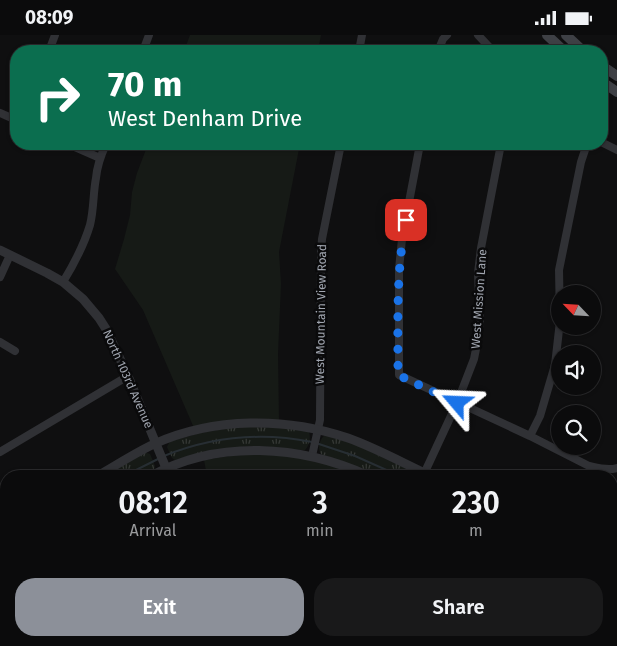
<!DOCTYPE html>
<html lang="en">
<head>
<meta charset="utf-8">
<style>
  body { margin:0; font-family:"Fira Sans",sans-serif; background:#19191a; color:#f1f3f6; height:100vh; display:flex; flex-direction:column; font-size:19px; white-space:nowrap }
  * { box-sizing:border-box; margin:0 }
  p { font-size:16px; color:#9a9b9d }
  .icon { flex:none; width:28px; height:28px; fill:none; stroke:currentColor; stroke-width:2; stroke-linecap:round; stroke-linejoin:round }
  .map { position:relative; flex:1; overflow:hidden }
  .sheet { position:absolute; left:0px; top:435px; width:618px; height:176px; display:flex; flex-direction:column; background:#0b0b0c; border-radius:20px 20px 0 0; box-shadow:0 1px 4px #0004,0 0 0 1px #2b2b2d }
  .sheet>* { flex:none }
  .hud { position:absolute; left:10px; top:10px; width:598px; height:105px; border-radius:20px; box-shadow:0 1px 4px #0004,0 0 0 1px #2b2b2d; background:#0b6e4f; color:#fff; overflow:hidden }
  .needle { width:32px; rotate:295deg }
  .tools { position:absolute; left:551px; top:250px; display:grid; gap:10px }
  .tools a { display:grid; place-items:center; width:50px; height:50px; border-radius:50%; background:#0b0b0c; box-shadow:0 1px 4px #0004,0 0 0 1px #2b2b2d; font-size:25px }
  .pin { position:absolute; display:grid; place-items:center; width:42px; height:42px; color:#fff; margin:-21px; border-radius:10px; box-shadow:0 2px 8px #0006 }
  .me { position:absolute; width:55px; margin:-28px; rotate:296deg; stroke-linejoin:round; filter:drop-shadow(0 0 4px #0008) }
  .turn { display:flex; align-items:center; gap:18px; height:105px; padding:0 15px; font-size:22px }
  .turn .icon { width:65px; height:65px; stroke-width:2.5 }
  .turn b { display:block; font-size:35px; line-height:42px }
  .eta { display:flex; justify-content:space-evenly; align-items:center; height:85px; text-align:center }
  .eta b { font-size:30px; font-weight:600; line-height:35px }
  .cta { display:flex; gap:10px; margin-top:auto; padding:10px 15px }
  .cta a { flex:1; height:58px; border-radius:20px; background:#8c9099; color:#fff; font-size:20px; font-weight:600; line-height:58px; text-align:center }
  .cta a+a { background:#19191a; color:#f1f3f6 }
  .status { display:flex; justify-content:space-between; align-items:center; height:35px; padding:0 25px; background:#0b0b0c; direction:ltr }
  .status svg { height:14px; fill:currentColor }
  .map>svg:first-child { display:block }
  .green { fill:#161a16 }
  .park { fill:url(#park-tufts) }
  .water { fill:url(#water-rules) }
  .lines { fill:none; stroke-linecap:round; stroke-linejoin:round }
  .stream { stroke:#272e33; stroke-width:2 }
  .minor { stroke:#303135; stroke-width:8 }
  .tertiary { stroke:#303135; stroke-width:9 }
  .secondary { stroke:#3e4045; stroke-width:10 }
  .route { stroke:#1a73e8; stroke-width:9; stroke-dasharray:0 16.2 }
  .labels { text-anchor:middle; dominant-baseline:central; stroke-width:5; stroke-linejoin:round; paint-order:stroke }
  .street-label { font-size:12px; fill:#a1a6b0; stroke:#0a0a0b }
</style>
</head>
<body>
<div class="status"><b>08:09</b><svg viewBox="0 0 49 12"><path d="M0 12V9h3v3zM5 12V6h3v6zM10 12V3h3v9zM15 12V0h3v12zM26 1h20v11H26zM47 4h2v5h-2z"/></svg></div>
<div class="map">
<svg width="617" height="611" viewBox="0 0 617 611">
  <defs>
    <pattern id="park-tufts" width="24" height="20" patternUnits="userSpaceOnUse" patternTransform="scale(1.25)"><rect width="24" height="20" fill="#161a16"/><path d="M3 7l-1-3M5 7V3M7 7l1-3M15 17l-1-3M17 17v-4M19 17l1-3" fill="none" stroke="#353835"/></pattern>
    <pattern id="water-rules" width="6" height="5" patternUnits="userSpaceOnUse" patternTransform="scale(1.25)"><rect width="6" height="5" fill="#272e33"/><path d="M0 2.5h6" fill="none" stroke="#43494e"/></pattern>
  </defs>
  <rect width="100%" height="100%" fill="#0f0f10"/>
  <!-- green -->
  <path class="green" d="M 190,0 L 321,0 L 318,16 L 184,16 Z
    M 148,109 L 300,109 L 279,217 L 281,249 L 278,319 L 279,385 L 194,393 L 143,275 L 115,234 L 124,204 L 130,180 L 132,157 L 137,138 Z
    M 243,419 L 289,420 L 328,429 L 357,440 L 207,441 L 204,425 Z
    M 179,605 L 328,605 L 326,611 L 177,611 Z"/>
  <!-- park -->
  <path class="park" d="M 234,392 L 288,392 L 309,397 C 311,403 309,411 305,415 L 301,415 C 281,413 260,410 240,412 C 218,414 196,420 175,425 L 172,423 L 167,412 L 169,408 L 171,406 L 201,398 Z
    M 325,400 L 354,409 L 414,437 L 416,441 L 375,441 L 342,426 L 322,420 C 317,415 319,405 325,400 Z
    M 144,417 L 150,419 L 155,431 L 154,435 L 144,441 L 104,441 Z
    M 6,500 L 6,525 L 0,529 L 0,504 Z"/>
  <!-- water -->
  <path class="water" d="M 263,605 L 306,605 L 303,611 L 262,611 Z"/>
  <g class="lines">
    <!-- stream -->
    <path class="stream" d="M 316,408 L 355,421 L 400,441
      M 164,421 C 211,402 262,397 312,407
      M 124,441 L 158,424
      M 611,486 L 617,484
      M 0,517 L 6,513"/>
    <!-- minor -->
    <path class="minor" d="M 478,0 L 493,16
      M 49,16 L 55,0
      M 143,16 L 149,0
      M 359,16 L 362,0
      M 438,16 L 443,4 L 447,0
      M 0,78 L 16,85
      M 601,107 L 617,115
      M 68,109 L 100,123
      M 420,109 L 402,204 L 399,234 L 399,340 L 530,401 L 589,431 C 598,433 608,436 617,433
      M 0,242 L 10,220
      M 63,247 C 74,229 84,210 90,190 C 94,174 93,158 96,143 C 97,131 101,120 106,109
      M 0,307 L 15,316
      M 530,401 L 540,381 L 555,330 L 560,286 L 559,235 L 581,127 L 587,109
      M 0,417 L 128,341
      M 312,421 L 320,385 L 321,218 L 322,204 L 341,109
      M 423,441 L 457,368 L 474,324 L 477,309 L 480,285 L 478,238 L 481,213 L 501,109
      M 505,605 L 512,611
      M 58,611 L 63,605
      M 139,611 L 140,605
      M 367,611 L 368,605
      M 448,611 L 449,605"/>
    <!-- tertiary -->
    <path class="tertiary" d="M 0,215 L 47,238 L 63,247 L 83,264 L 99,283 L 106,294 L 128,341 L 166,433
      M 98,441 C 116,430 135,418 154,409 C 214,382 286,382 348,403 C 376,413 403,428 431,441
      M 151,441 C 218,404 301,410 369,441
      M 0,501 L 6,497
      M 0,533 L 6,529
      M 611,541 L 617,543"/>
    <!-- secondary -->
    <path class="secondary" d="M 547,0 L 564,16
      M 566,0 L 583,16
      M 601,30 L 617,41
      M 601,46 L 617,57"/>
  </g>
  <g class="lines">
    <!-- route -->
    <path class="route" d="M 406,185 C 396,236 398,288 398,340 L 457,368"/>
  </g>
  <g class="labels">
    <!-- street labels -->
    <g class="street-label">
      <text transform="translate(479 264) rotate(-86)">West Mission Lane</text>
      <text transform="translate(321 279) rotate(-89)">West Mountain View Road</text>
      <text transform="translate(128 344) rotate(66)">North 103rd Avenue</text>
    </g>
  </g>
</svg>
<div class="tools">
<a><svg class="needle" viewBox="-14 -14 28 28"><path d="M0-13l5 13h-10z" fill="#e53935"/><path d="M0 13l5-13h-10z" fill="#9a9b9d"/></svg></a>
<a><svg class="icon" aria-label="sound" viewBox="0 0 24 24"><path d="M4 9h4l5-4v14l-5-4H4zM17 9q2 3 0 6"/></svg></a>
<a><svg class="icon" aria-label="search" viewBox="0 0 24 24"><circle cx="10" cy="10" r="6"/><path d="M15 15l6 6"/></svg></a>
</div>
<div class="pin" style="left:406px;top:185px;background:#d93025"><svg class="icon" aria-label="arrive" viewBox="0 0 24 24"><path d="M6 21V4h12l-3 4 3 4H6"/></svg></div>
<svg class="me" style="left:457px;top:368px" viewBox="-20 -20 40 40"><path d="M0-17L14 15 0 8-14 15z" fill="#1a73e8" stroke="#fff" stroke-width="4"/></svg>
<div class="hud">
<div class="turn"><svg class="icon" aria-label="right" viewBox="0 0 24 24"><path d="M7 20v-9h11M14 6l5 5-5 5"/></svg><div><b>70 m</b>West Denham Drive</div></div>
</div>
<section class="sheet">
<div class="eta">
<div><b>08:12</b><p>Arrival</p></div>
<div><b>3</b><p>min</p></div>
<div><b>230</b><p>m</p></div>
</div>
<div class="cta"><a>Exit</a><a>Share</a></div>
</section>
</div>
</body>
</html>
